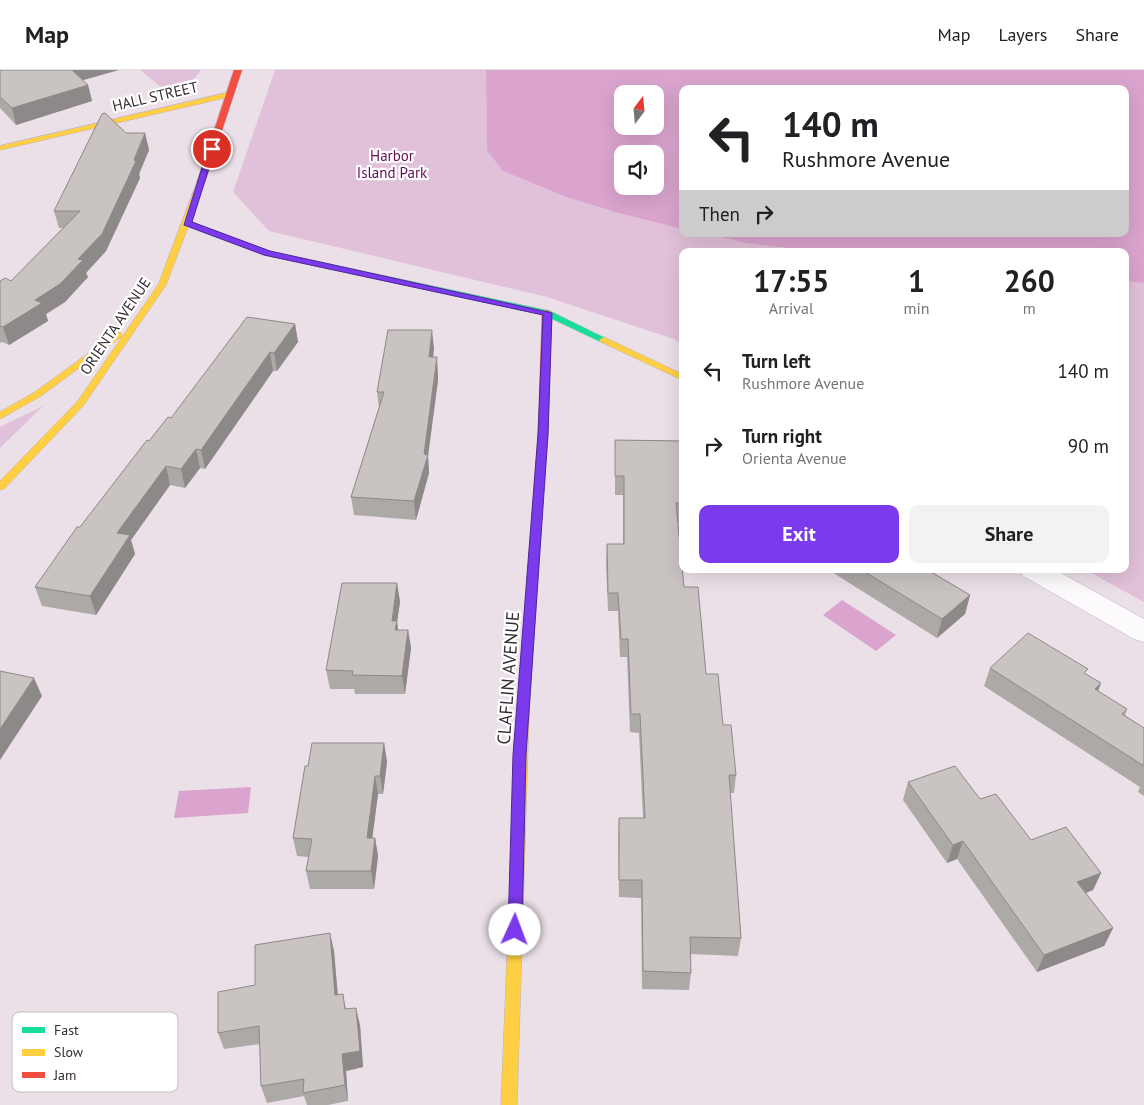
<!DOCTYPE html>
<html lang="en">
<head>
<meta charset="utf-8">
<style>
  body { margin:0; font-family:"PT Sans",sans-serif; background:#f2f2f2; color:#202124; height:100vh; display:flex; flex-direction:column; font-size:19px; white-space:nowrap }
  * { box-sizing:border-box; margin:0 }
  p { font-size:16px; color:#757577 }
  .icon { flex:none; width:28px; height:28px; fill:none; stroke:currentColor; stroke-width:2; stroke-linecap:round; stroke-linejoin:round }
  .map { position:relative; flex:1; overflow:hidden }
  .panel { position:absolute; left:679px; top:178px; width:450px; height:325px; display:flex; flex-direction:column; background:#fff; border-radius:10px; box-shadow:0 5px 20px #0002 }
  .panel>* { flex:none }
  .top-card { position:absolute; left:679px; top:15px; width:450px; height:152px; border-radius:10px; box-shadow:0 5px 20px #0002; background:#fff; color:#202124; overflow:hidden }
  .needle { width:32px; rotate:16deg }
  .tools { position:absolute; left:614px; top:15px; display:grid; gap:10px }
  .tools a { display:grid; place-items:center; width:50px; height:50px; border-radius:10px; background:#fff; box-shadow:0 5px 20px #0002; font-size:25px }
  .pin { position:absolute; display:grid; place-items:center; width:42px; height:42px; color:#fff; margin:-21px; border:2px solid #fff; border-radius:50%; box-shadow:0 1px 5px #0007 }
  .me { position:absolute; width:55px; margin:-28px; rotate:2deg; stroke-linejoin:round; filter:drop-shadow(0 0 4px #0008) }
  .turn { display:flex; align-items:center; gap:18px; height:105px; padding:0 20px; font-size:22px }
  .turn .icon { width:65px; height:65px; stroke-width:2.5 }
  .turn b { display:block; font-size:35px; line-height:42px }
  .then { display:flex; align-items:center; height:48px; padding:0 20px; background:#0003; gap:10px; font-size:19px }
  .eta { display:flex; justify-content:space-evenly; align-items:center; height:85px; text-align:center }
  .eta b { font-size:30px; font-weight:700; line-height:35px }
  .button { display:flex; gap:10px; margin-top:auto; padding:10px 20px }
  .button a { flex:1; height:58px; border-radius:10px; background:#7c3aed; color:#fff; font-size:20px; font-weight:700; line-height:58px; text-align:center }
  .button a+a { background:#f2f2f2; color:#202124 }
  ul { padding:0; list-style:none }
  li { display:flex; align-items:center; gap:15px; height:75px; padding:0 20px }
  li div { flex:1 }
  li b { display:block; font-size:19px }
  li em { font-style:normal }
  header { display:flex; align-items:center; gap:30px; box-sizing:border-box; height:70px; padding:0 25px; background:#fff; border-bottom:1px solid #e0e0e0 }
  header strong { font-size:24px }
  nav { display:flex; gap:28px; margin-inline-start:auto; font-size:18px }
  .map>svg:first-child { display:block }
  .green { fill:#e1c1d9 }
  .water { fill:#daa4ce; fill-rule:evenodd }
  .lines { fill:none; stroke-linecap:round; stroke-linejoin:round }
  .street-casing { stroke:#bcb2ba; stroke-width:1 }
  .fast-casing { stroke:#bcb2ba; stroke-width:1 }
  .slow-casing { stroke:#bcb2ba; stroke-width:1 }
  .jam-casing { stroke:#bcb2ba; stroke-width:1 }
  .street { fill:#fcfafc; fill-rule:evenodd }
  .fast { fill:#16e098; fill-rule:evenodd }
  .slow { fill:#ffcf43; fill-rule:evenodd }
  .jam { fill:#f24e42; fill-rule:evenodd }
  .wall { fill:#ada9a7 }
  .shaded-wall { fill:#8d8988 }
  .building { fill:#c9c4c2; stroke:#8d8988 }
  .route { fill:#7c3aed; stroke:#51269a }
  .labels { text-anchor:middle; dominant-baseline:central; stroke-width:4.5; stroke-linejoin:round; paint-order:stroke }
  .far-street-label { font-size:15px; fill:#352c33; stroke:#fff }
  .far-park-label { font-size:15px; fill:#630e57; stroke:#fff }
  .street-label { font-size:18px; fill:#352c33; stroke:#fff }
  .key { fill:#fff; stroke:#c2c0c2; stroke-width:1 }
  .key-label { font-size:14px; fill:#352c33 }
</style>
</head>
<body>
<header>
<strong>Map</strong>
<nav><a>Map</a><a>Layers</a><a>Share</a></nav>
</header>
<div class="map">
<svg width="1144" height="1035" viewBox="0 0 1144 1035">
  <rect width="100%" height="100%" fill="#ebdfe8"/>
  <!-- green -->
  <path class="green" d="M 140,0 L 201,0 L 194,9 L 161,17 Z
    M 275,0 L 486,0 L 487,81 L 503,101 L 566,127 L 618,143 L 682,159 L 682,164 C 725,164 766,178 809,181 L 682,181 L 682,274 L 674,269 L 547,227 L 269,161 L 233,122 Z
    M 1125,211 L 1144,213 L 1144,532 L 1084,499 L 1125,499 Z
    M 43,336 L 0,378 L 0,357 Z"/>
  <!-- water -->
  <path class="water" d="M 486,0 L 1144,0 L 1144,213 L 1125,211 L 1125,181 L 809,181 L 747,173 L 706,164 L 1125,164 L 1125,19 L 682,19 L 682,159 L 618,143 L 566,127 L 503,101 L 487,81 ZM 622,24 L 655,24 L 655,56 L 622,56 ZM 622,84 L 655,84 L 655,116 L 622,116 Z
    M 842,530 L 896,565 L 876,581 L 823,545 Z
    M 251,717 L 248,743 L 174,748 L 179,721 Z"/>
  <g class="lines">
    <!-- street casing -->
    <g class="street-casing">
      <path id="street" d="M 1019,499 L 1054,499 L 1144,549 L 1144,572 L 1134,569 L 1023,506 Z"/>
    </g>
    <!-- fast casing -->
    <g class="fast-casing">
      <path id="fast" d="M 187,150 L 269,181 L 550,241 L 609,270 L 604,273 L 601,272 L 544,245 L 264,185 L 184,155 L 183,153 Z
        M 537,441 L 542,445 L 529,644 L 527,647 L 519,647 L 517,644 L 532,445 Z"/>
    </g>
    <!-- slow casing -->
    <g class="slow-casing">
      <path id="slow" d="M 230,22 L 234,24 L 233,26 L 0,80 L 0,76 Z
        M 198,110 L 205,112 L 166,215 L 83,336 L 4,419 L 0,420 L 0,411 L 77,332 L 158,215 Z
        M 118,262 L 121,263 L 121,267 L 41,326 L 0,349 L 0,342 L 35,322 Z
        M 604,267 L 682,304 L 682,310 L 601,272 L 599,270 Z
        M 523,639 L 527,641 L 529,644 L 517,1035 L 501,1035 L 517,644 L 519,641 Z"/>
    </g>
    <!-- jam casing -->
    <g class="jam-casing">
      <path id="jam" d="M 234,0 L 242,0 L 205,112 L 198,114 L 197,112 Z
        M 547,240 L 552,243 L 548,364 L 542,445 L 537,449 L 532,445 L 538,364 L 542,243 Z"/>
    </g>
    <!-- street -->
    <use href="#street" class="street"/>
    <!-- fast -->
    <use href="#fast" class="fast"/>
    <!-- slow -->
    <use href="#slow" class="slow"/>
    <!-- jam -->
    <use href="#jam" class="jam"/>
  </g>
  <!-- wall -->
  <path class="wall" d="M 0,0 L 83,10 L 88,15 L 92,31 L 16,55 L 0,38 Z
    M 126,63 L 145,63 L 149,80 L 139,104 L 140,108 L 106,181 L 86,203 L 88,207 L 65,232 L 46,244 L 48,251 L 9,275 L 2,272 L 0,273 L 0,211 L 11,211 L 63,158 L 59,158 L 54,141 Z
    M 295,254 L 298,272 L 277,301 L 273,301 L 205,399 L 200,398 L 185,418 L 170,415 L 131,470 L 135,484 L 96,545 L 42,536 L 35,517 L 80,457 L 149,371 L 171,348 Z
    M 434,278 L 433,287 L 438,305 L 428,386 L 429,403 L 416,450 L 354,445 L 351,427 L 379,338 L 377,322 Z
    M 615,370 L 682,371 L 682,452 L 678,452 L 684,517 L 706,604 L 723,655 L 736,705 L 734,723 L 730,723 L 741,868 L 738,886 L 690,884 L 691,903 L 689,920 L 642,919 L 641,828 L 619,827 L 618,766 L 619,748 L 643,748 L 639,663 L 630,662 L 627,587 L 620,587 L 618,541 L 608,541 L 606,492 L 607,474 L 623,474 L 623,425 L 615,425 Z
    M 827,499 L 926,499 L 970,525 L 965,544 L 937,568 Z
    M 397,513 L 400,532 L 397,551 L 398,560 L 408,560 L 411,578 L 405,624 L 355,624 L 354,619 L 330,619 L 326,600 Z
    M 990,598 L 1086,605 L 1098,621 L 1127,639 L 1125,646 L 1144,658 L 1144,726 L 1138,722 L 1140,717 L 984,616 Z
    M 384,673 L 387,692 L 383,724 L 378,724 L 372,768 L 375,768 L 378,786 L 374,819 L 310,819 L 306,801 L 309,787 L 297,786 L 293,768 Z
    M 908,712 L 980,729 L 1031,770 L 1101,803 L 1093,820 L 1086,823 L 1113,858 L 1104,876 L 1037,902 L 957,789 L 947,793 L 903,730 Z
    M 334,881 L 338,925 L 347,939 L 360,955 L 363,997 L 346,1001 L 348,1031 L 328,1035 L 307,1035 L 304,1026 L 267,1033 L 261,1016 L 260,974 L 224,979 L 218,963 L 255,915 Z"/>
  <!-- shaded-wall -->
  <path class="shaded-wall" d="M 70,0 L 119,0 L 73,13 Z
    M 88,15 L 92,31 L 16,55 L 12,38 Z
    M 145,63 L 149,80 L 139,104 L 140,108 L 106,181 L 86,203 L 88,207 L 65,232 L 46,244 L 48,251 L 9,275 L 3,257 L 35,230 L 78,189 L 134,90 Z
    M 295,254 L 298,272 L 277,301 L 274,283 Z
    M 432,260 L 434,278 L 431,305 L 429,287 Z
    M 270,282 L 273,301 L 205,399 L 201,380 Z
    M 437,287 L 438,305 L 438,311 L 428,386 L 429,403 L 416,450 L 414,431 L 424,384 Z
    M 196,379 L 200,398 L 185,418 L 181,399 Z
    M 166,396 L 170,415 L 131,470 L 135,484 L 96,545 L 90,526 L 117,463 Z
    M 397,513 L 400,532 L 397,552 L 397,551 L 399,570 L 392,551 Z
    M 970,525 L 965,544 L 937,568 L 942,549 Z
    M 408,560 L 411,578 L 405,624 L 402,606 Z
    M 34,608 L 42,626 L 0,690 L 0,659 Z
    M 1101,613 L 1094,632 L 1095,619 Z
    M 384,673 L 387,692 L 383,724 L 380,706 Z
    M 375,706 L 378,724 L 370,786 L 367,768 Z
    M 375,768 L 378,786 L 374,819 L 371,801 Z
    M 963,771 L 957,789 L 947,793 L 953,775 Z
    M 1101,803 L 1093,820 L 1069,829 L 1077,812 Z
    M 1113,858 L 1104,876 L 1037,902 L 1044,885 Z
    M 330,863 L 334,881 L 339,942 L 335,925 Z
    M 356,938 L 360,955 L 363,997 L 346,1001 L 348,1031 L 345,1015 L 342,984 Z"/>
  <!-- building -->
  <path class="building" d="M 0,0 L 72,0 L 88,15 L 12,38 L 0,27 Z
    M 105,43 L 126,63 L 145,63 L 134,90 L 136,91 L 102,164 L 78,189 L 83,190 L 60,214 L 35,230 L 42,233 L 3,257 L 0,256 L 0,211 L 5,208 L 11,211 L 80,141 L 54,141 L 102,44 Z
    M 247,247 L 295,254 L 274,283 L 270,282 L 201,380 L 196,379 L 181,399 L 166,396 L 117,463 L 130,465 L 90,526 L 35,517 L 77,457 L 80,457 L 147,370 L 149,371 L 168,347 L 171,348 Z
    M 388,260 L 432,260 L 429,287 L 437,287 L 424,384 L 428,385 L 414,431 L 351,427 L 384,322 L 377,322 Z
    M 615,370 L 682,371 L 682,433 L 676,433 L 684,517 L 698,517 L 706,604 L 718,604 L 723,655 L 731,655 L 736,705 L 729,705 L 741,868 L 690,867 L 691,903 L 643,901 L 642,810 L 619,810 L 619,748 L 645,748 L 640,644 L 631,644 L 628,569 L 621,569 L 618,523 L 608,523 L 607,474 L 624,474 L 624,406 L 615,406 Z
    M 860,499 L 926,499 L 970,525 L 942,549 Z
    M 342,513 L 397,513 L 392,551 L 397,551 L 395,560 L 408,560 L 402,606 L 352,605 L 353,601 L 326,600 Z
    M 1028,563 L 1088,599 L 1084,603 L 1101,613 L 1095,619 L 1127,639 L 1122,644 L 1144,658 L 1144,696 L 990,598 Z
    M 0,601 L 34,608 L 0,659 Z
    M 312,673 L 384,673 L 380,706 L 375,706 L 367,768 L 375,768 L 371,801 L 306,801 L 312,769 L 293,768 L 305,696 L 308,696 Z
    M 955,696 L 980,729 L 996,724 L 1031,770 L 1066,757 L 1101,803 L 1077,812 L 1113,858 L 1044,885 L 963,771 L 953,775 L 908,712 Z
    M 330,863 L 335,925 L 343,924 L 345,939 L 356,938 L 360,981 L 342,984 L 345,1015 L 303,1023 L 304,1009 L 261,1016 L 259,956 L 218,963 L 218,922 L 255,915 L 255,875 Z"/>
  <!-- route -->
  <path class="route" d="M 212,77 L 215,79 L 192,152 L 270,181 L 552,243 L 548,364 L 526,685 L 522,860 L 520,864 L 515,866 L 510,864 L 508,860 L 513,685 L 538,364 L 543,245 L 264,185 L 184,155 L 208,79 Z"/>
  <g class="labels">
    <!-- far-street labels -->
    <g class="far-street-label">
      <text transform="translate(155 26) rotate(-13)">HALL STREET</text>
      <text transform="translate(115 256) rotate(-56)">ORIENTA AVENUE</text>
    </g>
    <!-- far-park labels -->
    <g class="far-park-label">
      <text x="392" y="85">Harbor<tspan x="392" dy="17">Island Park</tspan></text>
    </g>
    <!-- street labels -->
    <g class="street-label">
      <text transform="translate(508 608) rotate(-86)">CLAFLIN AVENUE</text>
    </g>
  </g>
  <!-- legend -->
  <rect x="12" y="942" width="166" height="80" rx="8" class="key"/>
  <rect x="22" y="957" width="23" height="6" fill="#16e098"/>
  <rect x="22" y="979" width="23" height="7" fill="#ffcf43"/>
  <rect x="22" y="1002" width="23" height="6" fill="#f24e42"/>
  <g class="key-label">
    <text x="54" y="965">Fast</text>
    <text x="54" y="987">Slow</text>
    <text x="54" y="1010">Jam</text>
  </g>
</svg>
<div class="tools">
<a><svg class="needle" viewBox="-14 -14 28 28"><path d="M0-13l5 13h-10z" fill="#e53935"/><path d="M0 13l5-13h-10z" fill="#757577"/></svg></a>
<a><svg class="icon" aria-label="sound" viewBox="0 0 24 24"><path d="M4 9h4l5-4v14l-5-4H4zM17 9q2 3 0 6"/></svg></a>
</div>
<div class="pin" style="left:212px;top:79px;background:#d93025"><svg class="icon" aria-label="arrive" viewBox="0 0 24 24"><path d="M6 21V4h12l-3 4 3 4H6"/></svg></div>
<svg class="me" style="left:515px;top:860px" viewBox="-20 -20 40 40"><circle r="19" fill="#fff"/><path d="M0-13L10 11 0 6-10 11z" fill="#7c3aed"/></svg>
<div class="top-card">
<div class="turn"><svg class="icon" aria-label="left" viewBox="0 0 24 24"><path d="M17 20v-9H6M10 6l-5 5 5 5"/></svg><div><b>140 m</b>Rushmore Avenue</div></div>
<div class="then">Then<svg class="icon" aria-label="right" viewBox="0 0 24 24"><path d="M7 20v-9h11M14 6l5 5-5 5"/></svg></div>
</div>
<section class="panel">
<div class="eta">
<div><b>17:55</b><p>Arrival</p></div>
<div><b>1</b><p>min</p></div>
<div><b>260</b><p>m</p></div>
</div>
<ul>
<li><svg class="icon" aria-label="left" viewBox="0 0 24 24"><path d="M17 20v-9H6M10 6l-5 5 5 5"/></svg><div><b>Turn left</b><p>Rushmore Avenue</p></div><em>140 m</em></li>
<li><svg class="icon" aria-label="right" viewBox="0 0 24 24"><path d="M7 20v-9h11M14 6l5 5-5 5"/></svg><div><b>Turn right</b><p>Orienta Avenue</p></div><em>90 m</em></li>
</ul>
<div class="button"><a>Exit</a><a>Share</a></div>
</section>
</div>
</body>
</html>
